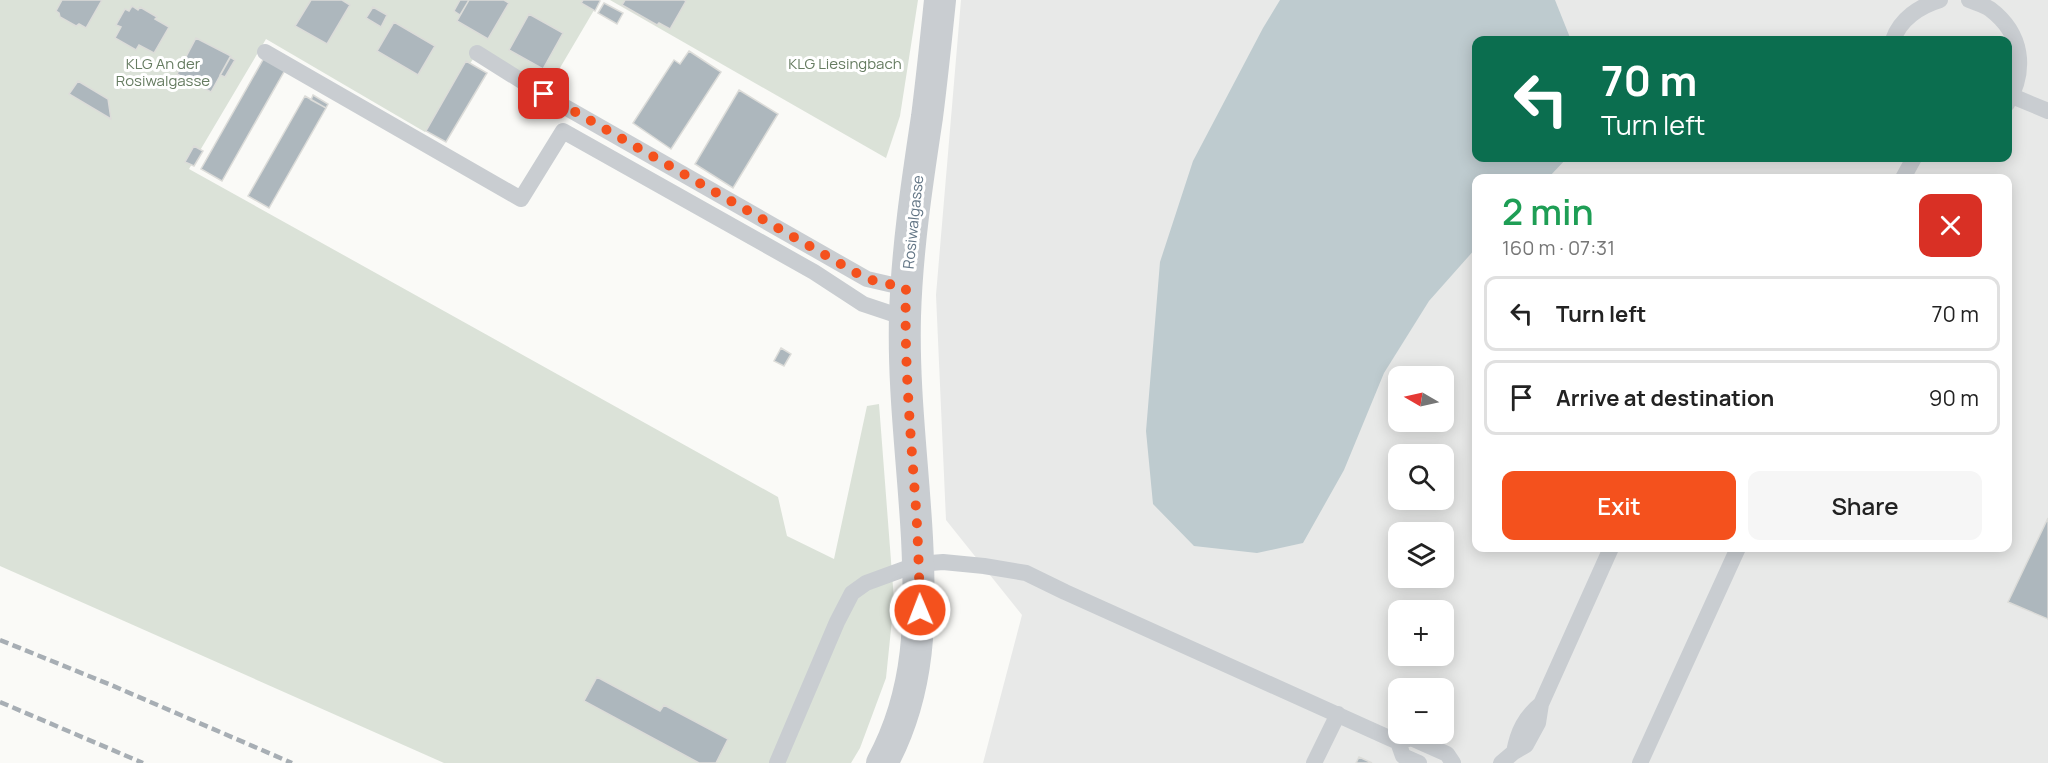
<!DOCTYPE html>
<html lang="en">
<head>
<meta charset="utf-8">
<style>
  body { margin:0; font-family:Manrope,sans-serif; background:#f6f6f6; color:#222; height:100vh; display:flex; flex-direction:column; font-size:22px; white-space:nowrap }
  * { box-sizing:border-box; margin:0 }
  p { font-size:20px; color:#767676 }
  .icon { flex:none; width:33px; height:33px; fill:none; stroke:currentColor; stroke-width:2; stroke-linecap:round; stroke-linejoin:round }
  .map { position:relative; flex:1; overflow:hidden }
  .details { position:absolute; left:1472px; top:174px; width:540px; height:378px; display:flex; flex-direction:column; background:#fff; border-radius:12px; box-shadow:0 3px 15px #0003 }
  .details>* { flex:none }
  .top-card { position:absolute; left:1472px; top:36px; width:540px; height:126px; border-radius:12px; box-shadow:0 3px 15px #0003; background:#0b6e4f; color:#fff; overflow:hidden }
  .needle { width:39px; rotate:279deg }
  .fabs { position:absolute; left:1388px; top:366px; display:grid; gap:12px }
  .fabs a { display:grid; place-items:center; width:66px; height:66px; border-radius:12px; background:#fff; box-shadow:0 3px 15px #0003; font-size:30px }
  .pin { position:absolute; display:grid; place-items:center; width:51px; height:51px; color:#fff; margin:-26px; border-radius:12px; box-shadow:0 3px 9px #0006 }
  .me { position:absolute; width:66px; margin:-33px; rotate:359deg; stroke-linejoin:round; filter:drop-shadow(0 0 4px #0008) }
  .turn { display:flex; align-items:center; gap:21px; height:126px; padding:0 30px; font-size:27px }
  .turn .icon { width:78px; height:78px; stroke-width:2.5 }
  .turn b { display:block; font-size:42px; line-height:51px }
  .round { display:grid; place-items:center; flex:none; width:63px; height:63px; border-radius:12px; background:#f6f6f6 }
  .summary { display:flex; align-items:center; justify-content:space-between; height:102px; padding:0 30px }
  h1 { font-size:36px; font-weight:600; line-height:45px; color:#1e9e55 }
  .primary-button { display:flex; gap:12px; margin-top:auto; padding:12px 30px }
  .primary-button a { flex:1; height:69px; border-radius:12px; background:#f4511d; color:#fff; font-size:24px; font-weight:600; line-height:69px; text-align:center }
  .primary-button a+a { background:#f6f6f6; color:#222 }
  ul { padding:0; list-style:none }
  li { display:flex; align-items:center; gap:18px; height:75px; margin:0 12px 9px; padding:0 18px; border:3px solid #e0e0e0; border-radius:12px }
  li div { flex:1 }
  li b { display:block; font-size:22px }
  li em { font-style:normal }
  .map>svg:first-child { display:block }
  .built { fill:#e8e9e8; fill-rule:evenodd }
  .green { fill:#dbe2d8 }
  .water { fill:#becbcf }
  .building { fill:#adb7bd; stroke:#dcdcd9; stroke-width:1.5 }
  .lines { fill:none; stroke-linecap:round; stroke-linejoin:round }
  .lane { stroke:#c9cdd1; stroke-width:16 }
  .street { stroke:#c9cdd1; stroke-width:32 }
  .rail { stroke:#a7aeb4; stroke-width:4.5; stroke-dasharray:9 4.5; stroke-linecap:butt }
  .route { stroke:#f4511d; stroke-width:10; stroke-dasharray:0 18 }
  .labels { text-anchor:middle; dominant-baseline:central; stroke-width:6; stroke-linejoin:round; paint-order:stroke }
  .park-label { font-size:15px; fill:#667c61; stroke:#fff }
  .street-label { font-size:15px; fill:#627585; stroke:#fff }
</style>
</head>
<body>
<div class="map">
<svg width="2048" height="763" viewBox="0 0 2048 763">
  <rect width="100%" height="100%" fill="#fafaf7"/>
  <!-- built -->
  <path class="built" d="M 961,0 L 2048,0 L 2048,763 L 983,763 L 1022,615 L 946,520 L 936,295 ZM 1476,40 L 2007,40 L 2007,158 L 1476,158 ZM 1476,178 L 2007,178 L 2007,548 L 1476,548 ZM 1398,376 L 1443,376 L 1443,422 L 1398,422 ZM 1398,454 L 1443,454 L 1443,500 L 1398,500 ZM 1398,532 L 1443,532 L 1443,578 L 1398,578 ZM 1398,610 L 1443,610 L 1443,656 L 1398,656 ZM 1398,688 L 1443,688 L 1443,734 L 1398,734 Z"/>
  <!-- green -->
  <path class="green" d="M 0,0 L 600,0 L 544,95 L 477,53 L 425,132 L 266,39 L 189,169 L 778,497 L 787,536 L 834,559 L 867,406 L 879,404 L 894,600 L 886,678 L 860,748 L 851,763 L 444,763 L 0,566 Z
    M 610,0 L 918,0 L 900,116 L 886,158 Z"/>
  <!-- water -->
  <path class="water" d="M 1280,0 L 1555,0 L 1571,40 L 1476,40 L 1476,158 L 1567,158 L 1548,178 L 1476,178 L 1476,248 L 1429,301 L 1384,373 L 1344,470 L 1303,543 L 1257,553 L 1194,546 L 1153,504 L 1146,431 L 1160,262 L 1193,161 L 1263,28 Z"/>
  <!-- building -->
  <path class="building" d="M 62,0 L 102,0 L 86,28 L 79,24 L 76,26 L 60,17 L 59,13 L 56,11 Z
    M 311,0 L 342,0 L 350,5 L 327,44 L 295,26 Z
    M 460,0 L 469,0 L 460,15 L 454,11 Z
    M 469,0 L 504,0 L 509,3 L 488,39 L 457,21 Z
    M 583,0 L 599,0 L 600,1 L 595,11 L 581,3 Z
    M 625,0 L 684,0 L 686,1 L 670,29 L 659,23 L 657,25 L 622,5 Z
    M 604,3 L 623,13 L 617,24 L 598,13 Z
    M 132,6 L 138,10 L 140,7 L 157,17 L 155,19 L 169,27 L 154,53 L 139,45 L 136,50 L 115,38 L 121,27 L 116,25 L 125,9 L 129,11 Z
    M 373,7 L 387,15 L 381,27 L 366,18 Z
    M 529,14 L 563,33 L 543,69 L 509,50 Z
    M 394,22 L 435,46 L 418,75 L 377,51 Z
    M 196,38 L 231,56 L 211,92 L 177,74 Z
    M 689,51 L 721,72 L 671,149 L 633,123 L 674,60 L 680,64 Z
    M 230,57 L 235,60 L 225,77 L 220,75 Z
    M 264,58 L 285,70 L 222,181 L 201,169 Z
    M 466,61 L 487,73 L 446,142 L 426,131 Z
    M 78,81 L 108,99 L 111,119 L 69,94 Z
    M 739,90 L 778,114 L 733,188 L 695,164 Z
    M 313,95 L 328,104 L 326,108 L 311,100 Z
    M 305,96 L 326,108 L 269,208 L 248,196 Z
    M 194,146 L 203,151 L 194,166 L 185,162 Z
    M 781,348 L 791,354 L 784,366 L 774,361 Z
    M 2048,518 L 2048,619 L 2008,602 Z
    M 597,677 L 660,711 L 664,705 L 728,739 L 716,763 L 699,763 L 584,701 Z
    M 1359,757 L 1372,763 L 1356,763 Z"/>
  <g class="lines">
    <!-- lane -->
    <path class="lane" d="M 1969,0 C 1976,3 1984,5 1990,9 C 2023,34 2027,70 2007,104
      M 1893,40 C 1900,19 1920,6 1940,0
      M 265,52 L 521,199 L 563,131 L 814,272 L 863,304 L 905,318
      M 477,53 L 544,95 L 867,279 L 906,288
      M 2012,96 L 2048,111
      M 1903,178 L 1914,158
      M 1398,742 L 1411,738 L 1447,754 L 1453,763
      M 1514,752 C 1518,731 1525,717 1541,704
      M 777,763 L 837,622 L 852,593 L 866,583 L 918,564 L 943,562 L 984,566 L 1026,573 L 1065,592 L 1398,742 L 1403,756 L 1419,763
      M 1314,763 L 1338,714
      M 1501,763 L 1514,752 L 1526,745 L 1538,723 L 1541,704 L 1611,548
      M 1640,763 L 1738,548"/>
    <!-- street -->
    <path class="street" d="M 882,763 C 921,691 921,617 917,538 C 913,464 903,390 905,316 C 907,249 917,183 927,117 C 932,78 936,39 940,0"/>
    <!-- rail -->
    <path class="rail" d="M 0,640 L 111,685 L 292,763
      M 0,702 L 143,763"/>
  </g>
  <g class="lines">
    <!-- route -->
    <path class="route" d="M 544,94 L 867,279 L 906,288 C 904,357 910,426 915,495 C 918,533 919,572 920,610"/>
  </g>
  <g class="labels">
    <!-- park labels -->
    <g class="park-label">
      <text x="163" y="63">KLG An der<tspan x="163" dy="17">Rosiwalgasse</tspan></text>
      <text x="845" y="63">KLG Liesingbach</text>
    </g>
    <!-- street labels -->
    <g class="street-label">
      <text transform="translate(913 222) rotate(-84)">Rosiwalgasse</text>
    </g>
  </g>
</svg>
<div class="fabs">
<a><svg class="needle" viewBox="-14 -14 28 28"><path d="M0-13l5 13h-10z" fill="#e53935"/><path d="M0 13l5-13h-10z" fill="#767676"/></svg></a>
<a><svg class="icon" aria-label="search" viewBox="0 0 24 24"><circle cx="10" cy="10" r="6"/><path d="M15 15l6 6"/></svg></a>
<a><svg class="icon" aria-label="layers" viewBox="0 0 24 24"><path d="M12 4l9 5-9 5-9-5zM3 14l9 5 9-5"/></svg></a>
<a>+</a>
<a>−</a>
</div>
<div class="pin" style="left:544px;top:94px;background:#d93025"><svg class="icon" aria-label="arrive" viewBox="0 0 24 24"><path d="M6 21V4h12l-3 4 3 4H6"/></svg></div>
<svg class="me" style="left:920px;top:610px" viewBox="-20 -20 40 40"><circle r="17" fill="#f4511d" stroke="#fff" stroke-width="3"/><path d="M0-11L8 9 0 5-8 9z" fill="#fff"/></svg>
<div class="top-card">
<div class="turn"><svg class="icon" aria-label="left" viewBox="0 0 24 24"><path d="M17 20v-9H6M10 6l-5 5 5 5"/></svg><div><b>70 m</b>Turn left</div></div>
</div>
<section class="details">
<div class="summary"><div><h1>2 min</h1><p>160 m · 07:31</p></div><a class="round" style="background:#d93025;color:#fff"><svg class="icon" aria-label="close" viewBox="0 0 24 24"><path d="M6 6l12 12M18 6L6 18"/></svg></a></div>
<ul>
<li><svg class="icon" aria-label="left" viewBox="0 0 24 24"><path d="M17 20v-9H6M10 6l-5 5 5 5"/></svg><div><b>Turn left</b></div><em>70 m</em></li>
<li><svg class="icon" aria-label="arrive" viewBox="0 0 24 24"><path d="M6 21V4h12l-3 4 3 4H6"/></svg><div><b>Arrive at destination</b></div><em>90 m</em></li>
</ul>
<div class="primary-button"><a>Exit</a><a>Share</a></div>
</section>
</div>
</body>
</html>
